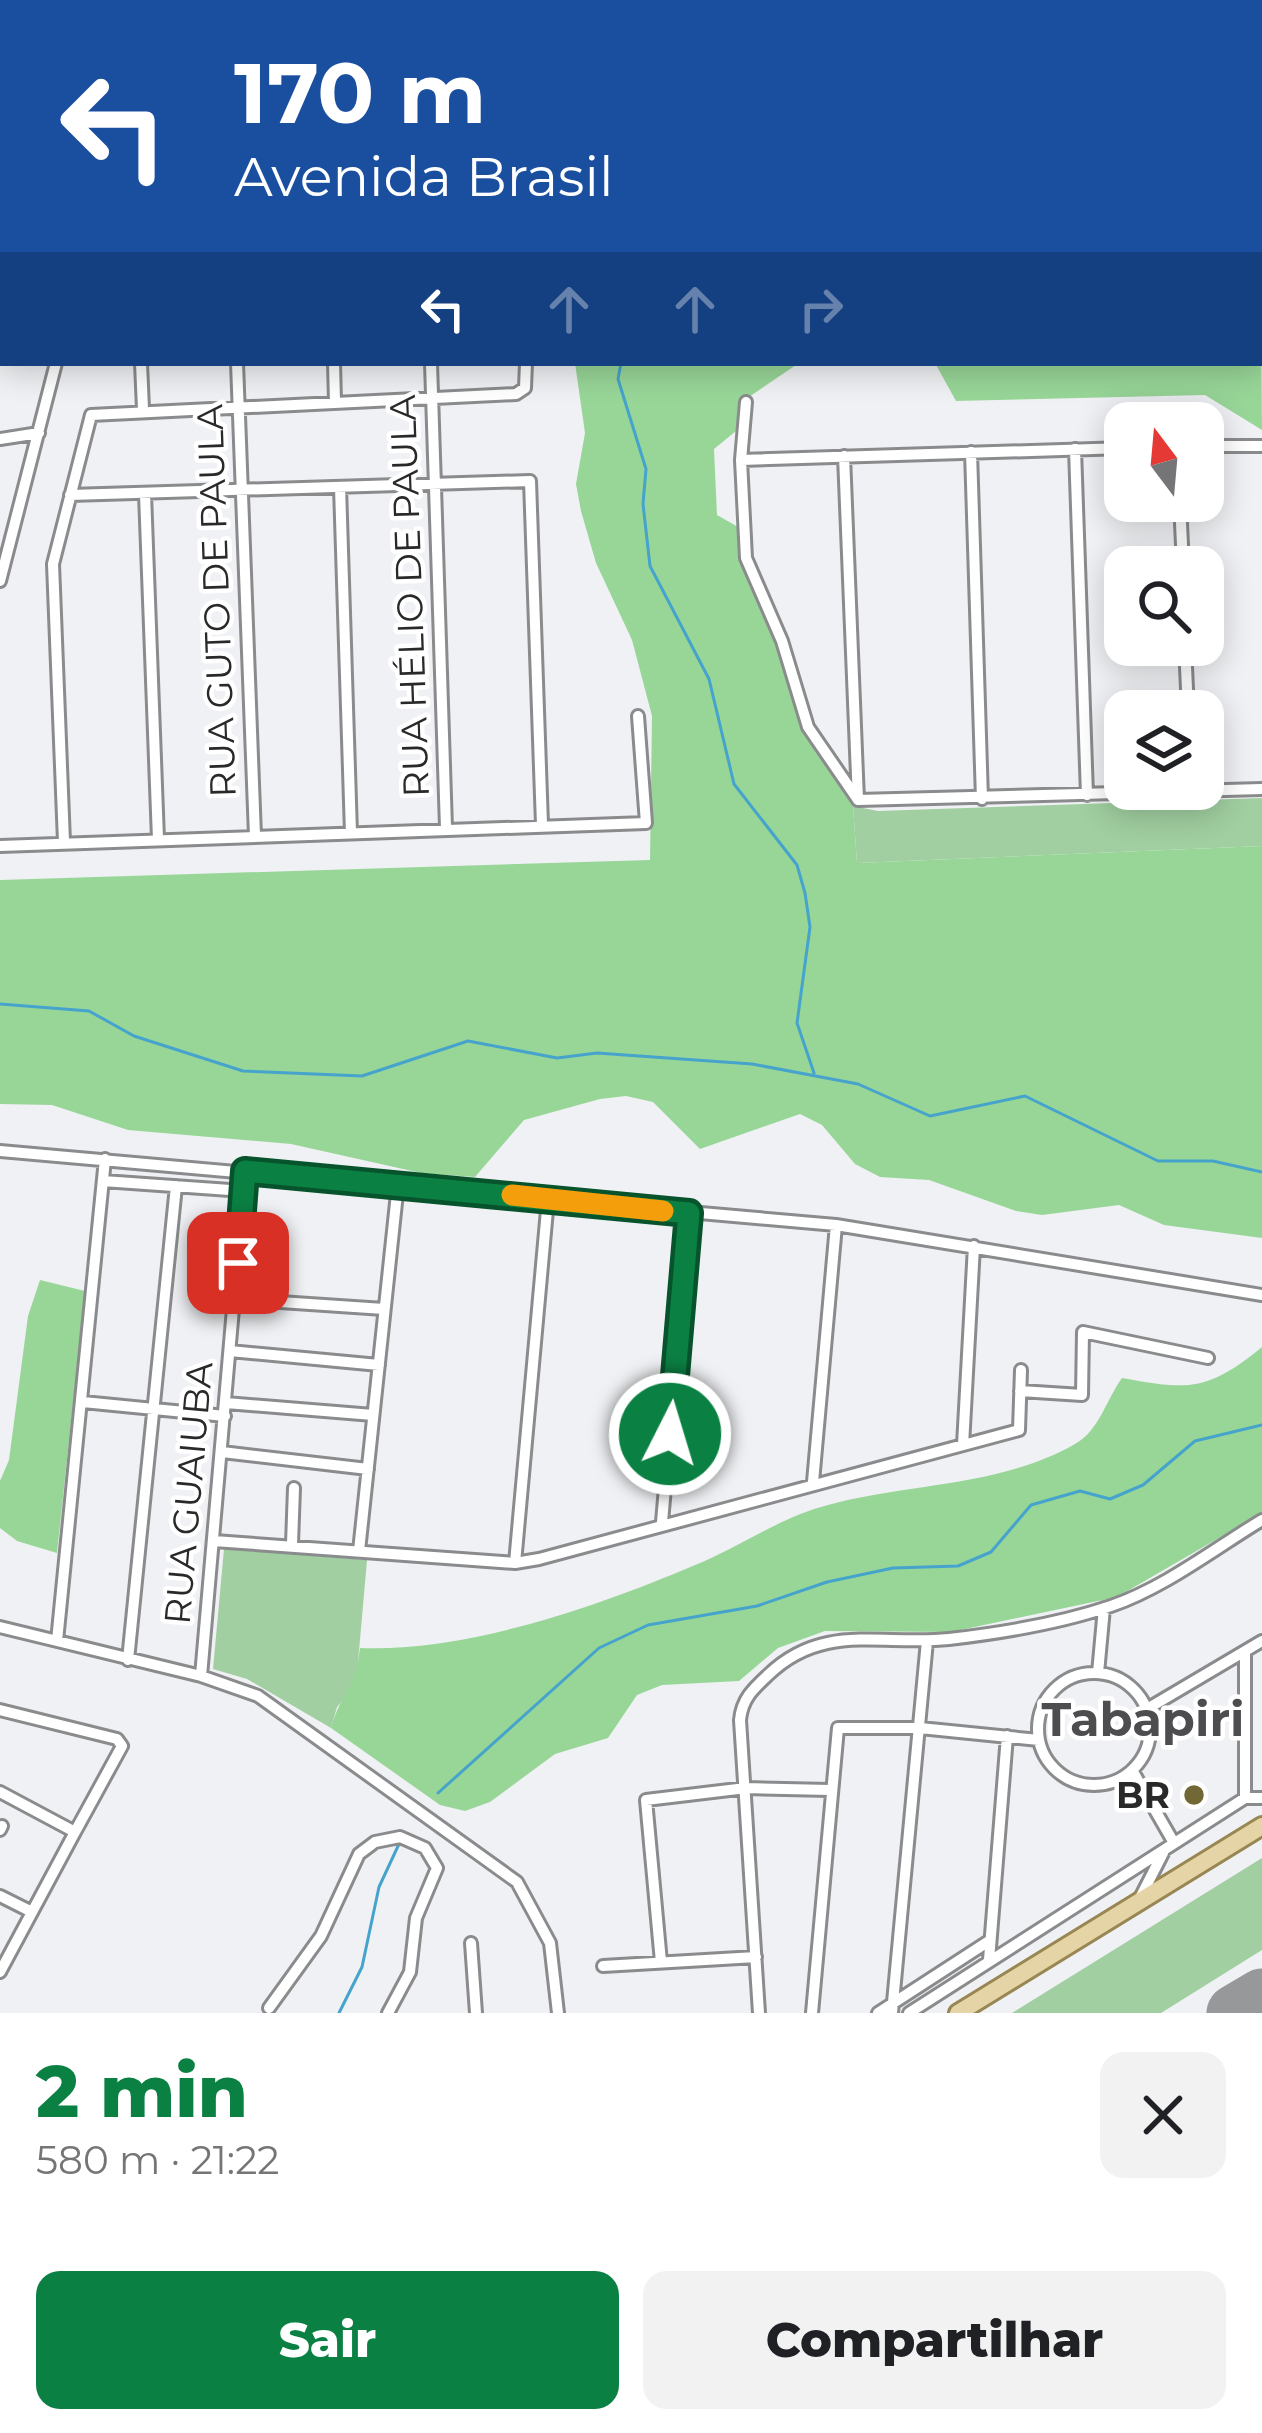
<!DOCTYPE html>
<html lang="pt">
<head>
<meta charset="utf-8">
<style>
  body { margin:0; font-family:Montserrat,sans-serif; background:#f2f2f2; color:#202124; height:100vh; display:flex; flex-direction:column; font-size:45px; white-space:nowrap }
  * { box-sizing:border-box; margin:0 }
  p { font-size:39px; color:#757577 }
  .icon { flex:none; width:66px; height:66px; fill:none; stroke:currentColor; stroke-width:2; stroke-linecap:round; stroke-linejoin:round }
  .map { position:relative; height:2013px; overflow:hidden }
  .drawer { display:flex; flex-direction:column; background:#fff; flex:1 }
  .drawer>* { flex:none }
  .hud { position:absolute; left:0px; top:0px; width:1263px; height:366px; box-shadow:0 6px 30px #0003; background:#1a4fa0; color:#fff; overflow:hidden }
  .needle { width:78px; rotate:344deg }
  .tools { position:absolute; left:1104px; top:402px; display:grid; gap:24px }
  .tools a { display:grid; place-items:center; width:120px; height:120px; border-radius:24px; background:#fff; box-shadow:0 6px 30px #0003; font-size:60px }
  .pin { position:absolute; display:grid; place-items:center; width:102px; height:102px; color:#fff; margin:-51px; border-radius:24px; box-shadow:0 6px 18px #0006 }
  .me { position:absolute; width:132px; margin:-66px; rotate:5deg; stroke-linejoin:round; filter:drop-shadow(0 0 9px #0008) }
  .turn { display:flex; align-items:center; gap:42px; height:252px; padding:0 36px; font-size:54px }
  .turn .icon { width:156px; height:156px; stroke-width:2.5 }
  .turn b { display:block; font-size:84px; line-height:102px }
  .lanes { display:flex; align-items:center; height:114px; padding:0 36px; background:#0003; justify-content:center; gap:60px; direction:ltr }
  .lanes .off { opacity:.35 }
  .round { display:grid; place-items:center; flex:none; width:126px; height:126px; border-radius:24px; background:#f2f2f2 }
  .summary { display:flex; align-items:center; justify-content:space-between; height:204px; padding:0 36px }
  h1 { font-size:72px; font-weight:800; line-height:90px; color:#0b8043 }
  .cta { display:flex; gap:24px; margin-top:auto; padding:24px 36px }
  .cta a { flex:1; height:138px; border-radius:24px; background:#0b8043; color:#fff; font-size:48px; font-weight:800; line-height:138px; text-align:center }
  .cta a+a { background:#f2f2f2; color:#202124 }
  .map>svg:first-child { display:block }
  .green { fill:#a1cfa1 }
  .forest { fill:#98d698 }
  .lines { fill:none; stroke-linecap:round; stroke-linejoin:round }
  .stream { stroke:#45a3cc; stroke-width:3 }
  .runway { stroke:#97989a; stroke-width:57 }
  .street-casing { stroke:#8a8b8d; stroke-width:16 }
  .secondary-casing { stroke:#8a8b8d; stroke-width:20 }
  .primary-casing { stroke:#988653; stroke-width:22 }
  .street { stroke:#fff; stroke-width:10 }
  .secondary { stroke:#fff; stroke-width:14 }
  .primary { stroke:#e5d4a5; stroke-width:16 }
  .route-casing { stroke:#07532c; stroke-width:30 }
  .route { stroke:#0b8043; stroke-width:21 }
  .slow { stroke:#f59e0b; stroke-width:21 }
  .poi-dot { fill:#726835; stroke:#fff; stroke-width:4.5 }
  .labels { text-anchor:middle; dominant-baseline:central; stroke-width:9; stroke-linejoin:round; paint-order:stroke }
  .street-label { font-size:36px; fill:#29292a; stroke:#fff }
  .poi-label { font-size:36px; font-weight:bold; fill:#29292a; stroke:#fff; text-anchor:end }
  .district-label { font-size:48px; font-weight:bold; fill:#4d4d50; stroke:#fff }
</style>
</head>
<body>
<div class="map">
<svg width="1262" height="2013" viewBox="0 0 1262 2013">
  <rect width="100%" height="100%" fill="#f0f1f4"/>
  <!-- green -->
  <path class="green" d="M 1262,798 L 1262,846 L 857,863 L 853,806 L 878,811 Z
    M 224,1549 L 367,1560 L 356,1685 L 337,1707 L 331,1728 L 247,1679 L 213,1669 Z
    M 1262,1858 L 1262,1950 L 1161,2013 L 1012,2013 Z"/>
  <!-- forest -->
  <path class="forest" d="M 1260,196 L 1262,430 L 1205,395 L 956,401 L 935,363 L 1260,363 Z
    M 575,363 L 799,363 L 743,401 L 736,431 L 714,449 L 717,515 L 740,528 L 744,568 L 776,641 L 803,731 L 853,806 L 857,863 L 1262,846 L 1262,1238 L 1164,1225 L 1119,1205 L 1042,1215 L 1016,1211 L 929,1180 L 880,1177 L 855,1164 L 822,1125 L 800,1114 L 700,1149 L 653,1102 L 626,1096 L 600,1099 L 524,1120 L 475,1177 L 421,1173 L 291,1144 L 128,1130 L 52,1105 L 0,1104 L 0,880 L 650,860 L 652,716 L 632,640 L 596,563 L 581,511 L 576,484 L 585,433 Z
    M 40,1280 L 85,1291 L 57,1553 L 17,1541 L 0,1528 L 0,1481 L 9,1460 L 28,1316 Z
    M 1262,1347 L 1262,1513 L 1117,1597 L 951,1632 L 825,1631 L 778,1648 L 739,1681 L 662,1685 L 637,1695 L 608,1738 L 555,1754 L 490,1802 L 465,1811 L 440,1805 L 331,1728 C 341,1692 355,1691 360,1648 C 466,1652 597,1607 695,1565 C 739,1547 781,1517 828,1505 C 909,1483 1000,1487 1075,1444 C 1099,1431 1106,1400 1122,1378 C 1188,1390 1207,1392 1262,1347 Z"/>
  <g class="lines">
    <!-- stream -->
    <path class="stream" d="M 680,0 L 680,3
      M 621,363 L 618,379 L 646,469 L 643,504 L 650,566 L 709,679 L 734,784 L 797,865 L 805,893 L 810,927 L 797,1023 L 814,1073
      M 0,1004 L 89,1011 L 134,1036 L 243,1071 L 362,1076 L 468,1041 L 557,1058 L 597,1053 L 752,1064 L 858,1084 L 930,1116 L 1025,1096 L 1158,1161 L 1213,1161 L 1262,1172
      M 438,1793 L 599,1648 L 648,1625 L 757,1606 L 827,1582 L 893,1568 L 958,1566 L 991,1552 L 1031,1505 L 1080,1491 L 1110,1499 L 1143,1485 L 1195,1441 L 1262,1425
      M 339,2013 L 362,1967 L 379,1887 L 399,1844"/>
    <!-- runway -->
    <path class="runway" d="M 1235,2013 L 1262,1997"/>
    <!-- street casing -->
    <g class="street-casing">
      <path id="street" d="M 1062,0 L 1065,3
        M 0,70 L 3,68
        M 0,151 L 3,158
        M 1260,181 L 1262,183
        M 0,186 L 3,185
        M 0,260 L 3,258
        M 0,337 L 3,335
        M 141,363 L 143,409
        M 237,363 L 255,836
        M 334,363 L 335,402
        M 431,363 L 446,828
        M 746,402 L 741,460 L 746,558 L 782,641 L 808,727 L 858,800
        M 0,439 L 39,433
        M 1203,446 L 1262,446
        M 1075,449 L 1087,795
        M 971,452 L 982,799
        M 844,456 L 858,800
        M 741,460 L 1125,448
        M 340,487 L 351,833
        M 145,494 L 158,839
        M 70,495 L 530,481 L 542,825
        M 1180,501 L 1183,567
        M 0,581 L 56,363
        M 1185,645 L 1188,711
        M 858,800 L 1262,789
        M 64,842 L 53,564 L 91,415 L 516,394 L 525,388 L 526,363
        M 0,846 L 646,823 L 638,716
        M 0,1151 L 836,1225 L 1262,1295
        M 103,1181 L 244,1191
        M 235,1299 L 384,1309
        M 230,1351 L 379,1365
        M 1020,1391 L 1082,1395 L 1083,1332 L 1208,1358
        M 83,1402 L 225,1416
        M 226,1403 L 373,1415
        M 963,1445 L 974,1246
        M 222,1452 L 368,1469
        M 813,1482 L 836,1225
        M 662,1522 L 689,1213
        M 214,1541 L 515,1563 L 539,1559 L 1019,1430 L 1021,1370
        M 292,1544 L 294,1488
        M 359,1551 L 398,1184
        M 515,1563 L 548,1199
        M 0,1627 L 201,1676 L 258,1696 L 517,1882 L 550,1943 L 558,2013
        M 57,1641 L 105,1159
        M 128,1660 L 176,1186
        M 1098,1673 L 1104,1608
        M1038 1729a56 56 0 1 1 112 0a56 56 0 1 1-112 0Z
        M 201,1676 L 245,1171
        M 1147,1709 L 1262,1641
        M 0,1710 L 117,1739 L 122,1746 L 75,1832 L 0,1792
        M 1132,1770 L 1174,1843
        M 1245,1798 L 1245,1652
        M 0,1830 L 2,1826
        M 0,1896 L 32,1912
        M 1139,1900 L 1163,1853
        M 471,1943 L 476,2013
        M 989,1960 L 1007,1736
        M 661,1962 L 646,1800 L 746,1788 L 830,1790
        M 603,1966 L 756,1957
        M 0,1972 L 75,1832
        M 269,2008 L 321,1936 L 359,1854 L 375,1842 L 400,1837 L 425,1848 L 437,1868 L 416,1918 L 410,1972 L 388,2013
        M 759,2013 L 740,1720 C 742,1699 753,1689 768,1675 C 823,1622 881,1646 949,1639 C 1001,1633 1061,1623 1111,1606 C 1164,1588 1214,1549 1262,1520
        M 812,2013 L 838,1728 L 920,1728 L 1039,1740
        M 878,2013 L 989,1941
        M 892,2013 L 927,1641
        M 909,2013 L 1245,1798 L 1262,1798"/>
    </g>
    <!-- secondary casing -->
    <g class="secondary-casing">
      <path id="secondary" d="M 62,0 L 63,3
        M 316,0 L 319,3
        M 1204,0 L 1207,3
        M 455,3 L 458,0
        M 1260,51 L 1262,53"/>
    </g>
    <!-- primary casing -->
    <g class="primary-casing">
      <path id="primary" d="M 958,2013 L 1262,1826"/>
    </g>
    <!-- street -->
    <use href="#street" class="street"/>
    <!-- secondary -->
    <use href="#secondary" class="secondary"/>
    <!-- primary -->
    <use href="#primary" class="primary"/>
  </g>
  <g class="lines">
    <!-- route casing -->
    <g class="route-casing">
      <path id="route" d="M 238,1263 L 245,1171 L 689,1213 L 670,1434"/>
    </g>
    <!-- route -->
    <use href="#route" class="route"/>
    <!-- slow -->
    <path class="slow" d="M 512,1195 L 663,1211"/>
  </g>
  <!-- markers -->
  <circle class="poi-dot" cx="1194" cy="1795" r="12"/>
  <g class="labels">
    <!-- street labels -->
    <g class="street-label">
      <text transform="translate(409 596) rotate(-92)">RUA HÉLIO DE PAULA</text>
      <text transform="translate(216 601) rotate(-92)">RUA GUTO DE PAULA</text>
      <text transform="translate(188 1493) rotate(-85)">RUA GUAIUBA</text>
    </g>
    <!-- poi labels -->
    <g class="poi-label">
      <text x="1170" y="1795">BR</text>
    </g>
    <!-- district labels -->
    <g class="district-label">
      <text x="1143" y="1719">Tabapiri</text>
    </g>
  </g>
</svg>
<div class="tools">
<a><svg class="needle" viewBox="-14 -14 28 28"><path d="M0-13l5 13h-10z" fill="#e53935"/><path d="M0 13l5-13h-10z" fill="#757577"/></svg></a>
<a><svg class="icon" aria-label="search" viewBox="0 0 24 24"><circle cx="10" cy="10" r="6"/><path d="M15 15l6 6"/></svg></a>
<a><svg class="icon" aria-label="layers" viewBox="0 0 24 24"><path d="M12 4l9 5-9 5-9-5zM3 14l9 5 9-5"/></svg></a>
</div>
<div class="pin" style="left:238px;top:1263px;background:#d93025"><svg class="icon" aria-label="arrive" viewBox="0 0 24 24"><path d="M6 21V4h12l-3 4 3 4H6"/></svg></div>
<svg class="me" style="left:670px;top:1434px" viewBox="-20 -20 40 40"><circle r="17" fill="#0b8043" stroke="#fff" stroke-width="3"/><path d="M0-11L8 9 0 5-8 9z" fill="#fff"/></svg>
<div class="hud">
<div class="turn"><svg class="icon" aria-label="left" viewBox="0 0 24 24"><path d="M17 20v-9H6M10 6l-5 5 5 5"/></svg><div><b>170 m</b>Avenida Brasil</div></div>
<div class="lanes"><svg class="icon" aria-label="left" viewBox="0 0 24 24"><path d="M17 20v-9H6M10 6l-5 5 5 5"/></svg><svg class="icon off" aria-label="ahead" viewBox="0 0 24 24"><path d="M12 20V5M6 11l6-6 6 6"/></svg><svg class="icon off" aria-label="ahead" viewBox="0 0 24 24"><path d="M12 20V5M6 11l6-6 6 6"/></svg><svg class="icon off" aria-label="right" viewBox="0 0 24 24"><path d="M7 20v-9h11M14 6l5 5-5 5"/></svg></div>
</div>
</div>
<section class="drawer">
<div class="summary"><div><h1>2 min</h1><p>580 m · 21:22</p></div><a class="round"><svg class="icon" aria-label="close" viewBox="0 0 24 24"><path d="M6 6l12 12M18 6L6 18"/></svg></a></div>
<div class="cta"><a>Sair</a><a>Compartilhar</a></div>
</section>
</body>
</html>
